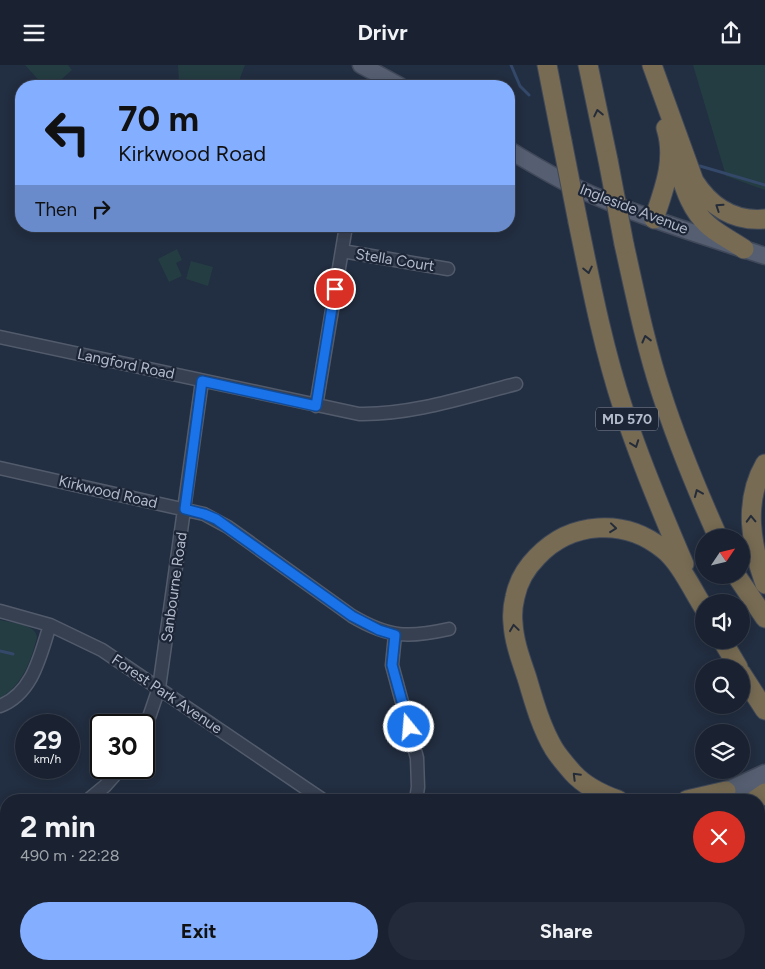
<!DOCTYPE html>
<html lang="en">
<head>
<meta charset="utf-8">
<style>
  body { margin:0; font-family:Figtree,sans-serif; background:#232a39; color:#f1f3f6; height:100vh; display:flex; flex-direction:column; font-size:19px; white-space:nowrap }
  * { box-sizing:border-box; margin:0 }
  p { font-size:16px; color:#9fa4ab }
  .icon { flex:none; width:28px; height:28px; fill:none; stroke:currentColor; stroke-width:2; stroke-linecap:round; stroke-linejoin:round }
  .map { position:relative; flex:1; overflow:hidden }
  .sheet { position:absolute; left:0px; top:729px; width:765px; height:176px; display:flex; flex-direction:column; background:#1a2231; border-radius:20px 20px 0 0; box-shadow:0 2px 12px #0003,0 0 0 1px #383f4d }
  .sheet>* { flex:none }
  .top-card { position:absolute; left:15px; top:15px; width:500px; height:152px; border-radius:20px; box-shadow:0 2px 12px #0003,0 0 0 1px #383f4d; background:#84aeff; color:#111; overflow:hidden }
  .needle { width:32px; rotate:55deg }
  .fabs { position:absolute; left:695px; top:464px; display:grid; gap:10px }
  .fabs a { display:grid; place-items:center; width:55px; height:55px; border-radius:50%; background:#1a2231; box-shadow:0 2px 12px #0003,0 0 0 1px #383f4d; font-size:25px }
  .speed { position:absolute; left:15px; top:649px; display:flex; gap:10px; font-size:25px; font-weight:700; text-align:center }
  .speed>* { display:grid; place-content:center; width:65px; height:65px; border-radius:50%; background:#1a2231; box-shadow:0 2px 12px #0003,0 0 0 1px #383f4d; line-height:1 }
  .speed small { font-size:12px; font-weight:400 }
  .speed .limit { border:2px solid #111; border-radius:8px; background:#fff; color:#111 }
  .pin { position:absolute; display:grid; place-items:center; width:42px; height:42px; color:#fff; margin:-21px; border:2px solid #fff; border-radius:50%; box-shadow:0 1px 5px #0007 }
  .me { position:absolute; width:55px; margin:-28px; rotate:343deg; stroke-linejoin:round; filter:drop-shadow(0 0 4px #0008) }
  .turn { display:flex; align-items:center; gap:18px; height:105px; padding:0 20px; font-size:22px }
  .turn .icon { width:65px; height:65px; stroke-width:2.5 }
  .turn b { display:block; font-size:35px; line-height:42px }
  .then { display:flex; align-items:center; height:48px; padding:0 20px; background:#0003; gap:10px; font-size:19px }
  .round { display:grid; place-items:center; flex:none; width:52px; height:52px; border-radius:26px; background:#232a39 }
  .head { display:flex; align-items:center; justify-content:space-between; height:85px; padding:0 20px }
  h1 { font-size:30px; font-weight:700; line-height:38px }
  .action { display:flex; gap:10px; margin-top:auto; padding:10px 20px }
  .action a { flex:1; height:58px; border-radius:30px; background:#84aeff; color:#111; font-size:20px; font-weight:700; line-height:58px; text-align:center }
  .action a+a { background:#232a39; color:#f1f3f6 }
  header { display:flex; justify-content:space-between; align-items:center; height:65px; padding:0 20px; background:#1a2231; font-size:22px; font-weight:700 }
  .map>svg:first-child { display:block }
  .green { fill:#243d42 }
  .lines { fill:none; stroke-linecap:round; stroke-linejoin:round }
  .stream { stroke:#344869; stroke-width:3 }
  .minor-casing { stroke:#525b6b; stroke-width:15 }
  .major-casing { stroke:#40495a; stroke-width:19 }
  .highway-casing { stroke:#3f4858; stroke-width:21 }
  .minor { stroke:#374051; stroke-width:12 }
  .major { stroke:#555f71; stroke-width:16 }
  .highway { stroke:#776b53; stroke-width:19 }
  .highway-bridge-casing { stroke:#3f4858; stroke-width:21; stroke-linecap:butt }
  .highway-bridge { stroke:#776b53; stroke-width:19 }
  .oneway { stroke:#252c39 }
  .route-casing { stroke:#114b97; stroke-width:12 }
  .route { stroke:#1a73e8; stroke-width:9 }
  .labels { text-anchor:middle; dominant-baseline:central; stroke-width:4.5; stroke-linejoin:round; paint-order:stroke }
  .shield { fill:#1c2536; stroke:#868e9e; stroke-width:1 }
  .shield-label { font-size:14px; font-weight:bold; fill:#b3bbcb }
  .street-label { font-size:15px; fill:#b3bbcb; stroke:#1c2536 }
</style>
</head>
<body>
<header><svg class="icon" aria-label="menu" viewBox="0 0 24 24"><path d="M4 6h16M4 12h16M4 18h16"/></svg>Drivr<svg class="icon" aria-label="share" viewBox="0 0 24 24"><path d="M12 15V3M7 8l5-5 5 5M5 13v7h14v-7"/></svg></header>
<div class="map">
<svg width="765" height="904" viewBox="0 0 765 904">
  <rect width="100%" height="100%" fill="#222e41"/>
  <!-- green -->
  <path class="green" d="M 25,0 L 68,0 L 72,5 L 54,21 L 44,21 Z
    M 178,0 L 245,0 L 237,21 L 182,21 L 179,17 Z
    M 693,0 L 765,0 L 765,125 L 726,111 Z
    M 177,184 L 182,195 L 176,198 L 182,211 L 169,217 L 158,194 Z
    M 191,196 L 213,202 L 208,221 L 186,214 Z
    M 0,555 C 11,558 36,559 37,572 C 31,596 22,621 0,633 Z
    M 765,747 L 765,904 L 735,904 L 730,899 L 759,899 L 759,752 Z"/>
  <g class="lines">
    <!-- stream -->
    <path class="stream" d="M 511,0 L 520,21 L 529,30
      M 700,101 L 765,120
      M 0,586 L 13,589"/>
    <!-- minor casing -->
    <g class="minor-casing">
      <path id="minor" d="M 342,186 L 448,204
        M 0,272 L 359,349 C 412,350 465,332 516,319
        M 316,341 L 346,161
        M 0,403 L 204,449 L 228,462 L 352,551 C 389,573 409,573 449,564
        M 0,546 L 50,560 L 102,585 L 323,735
        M 395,570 L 392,600 L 417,693 L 418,722 L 416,735
        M 0,641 C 33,628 40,591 50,560
        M 144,667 L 159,623 L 202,316
        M 88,735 L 105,721 L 122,702
        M 0,769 L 6,768
        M 362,904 L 363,899"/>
    </g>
    <!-- major casing -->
    <g class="major-casing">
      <path id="major" d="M 361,0 L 400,21
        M 509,85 C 531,98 552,111 575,122 C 636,151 701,170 765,191
        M 715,731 L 765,708
        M 738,735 L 765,723
        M 605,904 L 605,899"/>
    </g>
    <!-- highway casing -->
    <g class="highway-casing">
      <path id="highway" d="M 547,0 L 562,76
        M 588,0 L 608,95
        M 652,0 L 694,116 C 710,141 734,157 765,154
        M 679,105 C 685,125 692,146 708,160 C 718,169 732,176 744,184
        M 654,154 C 664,124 676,95 666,63
        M 578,157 C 591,220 603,282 623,343 C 640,396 662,448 684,499
        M 624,179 C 635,228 645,278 661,327 C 677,377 697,425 718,472
        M 765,399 C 743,437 751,480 765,519
        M 736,510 L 765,553
        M 722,575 L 738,602
        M 741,608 L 765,645
        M 618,735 C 601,729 585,721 573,708 C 566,700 559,692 554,684 C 541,662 534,637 527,613 C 521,595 514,577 513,558 C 512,549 513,540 515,532 C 518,517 526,503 537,492 C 571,456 625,453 663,484 C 680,497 693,526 704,543
        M 687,735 L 726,726
        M 755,735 L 765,728
        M 697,899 L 702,904
        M 633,904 C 646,896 660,899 673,904"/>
    </g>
    <!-- minor -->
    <use href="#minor" class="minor"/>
    <!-- major -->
    <use href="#major" class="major"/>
    <!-- highway -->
    <use href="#highway" class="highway"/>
    <!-- highway-bridge casing -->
    <g class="highway-bridge-casing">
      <path id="highway-bridge" d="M 562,76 L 578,157
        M 608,95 L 624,179"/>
    </g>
    <!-- highway-bridge -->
    <use href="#highway-bridge" class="highway-bridge"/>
  </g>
  <!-- one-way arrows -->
  <defs><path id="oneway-chevron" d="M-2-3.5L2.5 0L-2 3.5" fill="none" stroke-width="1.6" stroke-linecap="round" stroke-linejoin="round" transform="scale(1.25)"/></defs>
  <g class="oneway">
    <use href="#oneway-chevron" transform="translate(598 48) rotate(-102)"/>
    <use href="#oneway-chevron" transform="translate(719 142) rotate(-146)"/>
    <use href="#oneway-chevron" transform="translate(588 205) rotate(78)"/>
    <use href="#oneway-chevron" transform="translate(646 274) rotate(-104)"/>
    <use href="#oneway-chevron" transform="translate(635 379) rotate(70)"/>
    <use href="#oneway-chevron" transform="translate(698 428) rotate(-113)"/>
    <use href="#oneway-chevron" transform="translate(751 454) rotate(-92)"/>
    <use href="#oneway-chevron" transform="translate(613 463) rotate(6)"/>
    <use href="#oneway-chevron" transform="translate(514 563) rotate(-98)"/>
    <use href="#oneway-chevron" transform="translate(576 711) rotate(-135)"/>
  </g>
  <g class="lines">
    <!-- route casing -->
    <g class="route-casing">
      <path id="route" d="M 335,224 L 316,341 L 202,316 L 185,444 L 204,449 L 216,454 L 352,551 L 379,565 L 395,570 L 392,600 L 409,662"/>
    </g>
    <!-- route -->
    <use href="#route" class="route"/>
  </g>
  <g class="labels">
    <!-- shield labels -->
    <rect class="shield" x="596" y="342.5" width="62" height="23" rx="4"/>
    <g class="shield-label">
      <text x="627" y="354">MD 570</text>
    </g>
    <!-- street labels -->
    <g class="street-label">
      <text transform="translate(634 144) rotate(21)">Ingleside Avenue</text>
      <text transform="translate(395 195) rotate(9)">Stella Court</text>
      <text transform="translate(126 299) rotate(12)">Langford Road</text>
      <text transform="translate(108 427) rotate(13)">Kirkwood Road</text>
      <text transform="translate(174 522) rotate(-82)">Sanbourne Road</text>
      <text transform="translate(167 629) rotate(34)">Forest Park Avenue</text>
    </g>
  </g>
</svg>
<div class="fabs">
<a><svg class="needle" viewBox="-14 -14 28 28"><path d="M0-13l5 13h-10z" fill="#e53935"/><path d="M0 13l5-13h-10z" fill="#9fa4ab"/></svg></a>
<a><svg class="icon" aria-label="sound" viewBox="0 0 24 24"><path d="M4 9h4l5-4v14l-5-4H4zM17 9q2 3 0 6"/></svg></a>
<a><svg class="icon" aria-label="search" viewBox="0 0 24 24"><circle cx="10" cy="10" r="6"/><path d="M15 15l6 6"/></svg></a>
<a><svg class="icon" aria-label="layers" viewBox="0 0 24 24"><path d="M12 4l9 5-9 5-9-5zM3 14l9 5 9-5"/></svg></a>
</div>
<div class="speed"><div>29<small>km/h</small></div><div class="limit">30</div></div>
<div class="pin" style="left:335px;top:224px;background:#d93025"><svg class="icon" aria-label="arrive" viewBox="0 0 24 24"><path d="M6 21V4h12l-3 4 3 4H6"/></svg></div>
<svg class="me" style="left:409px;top:662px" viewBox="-20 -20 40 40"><circle r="17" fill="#1a73e8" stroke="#fff" stroke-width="3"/><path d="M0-11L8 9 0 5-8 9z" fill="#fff"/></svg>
<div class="top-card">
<div class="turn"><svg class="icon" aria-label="left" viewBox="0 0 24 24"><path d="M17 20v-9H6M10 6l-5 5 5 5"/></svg><div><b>70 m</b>Kirkwood Road</div></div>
<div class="then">Then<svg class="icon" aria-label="right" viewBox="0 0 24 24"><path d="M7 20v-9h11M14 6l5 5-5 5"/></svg></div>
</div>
<section class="sheet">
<div class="head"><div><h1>2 min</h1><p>490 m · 22:28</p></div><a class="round" style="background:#d93025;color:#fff"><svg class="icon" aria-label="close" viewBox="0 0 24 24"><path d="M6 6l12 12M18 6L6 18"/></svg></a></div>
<div class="action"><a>Exit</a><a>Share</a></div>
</section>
</div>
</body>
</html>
